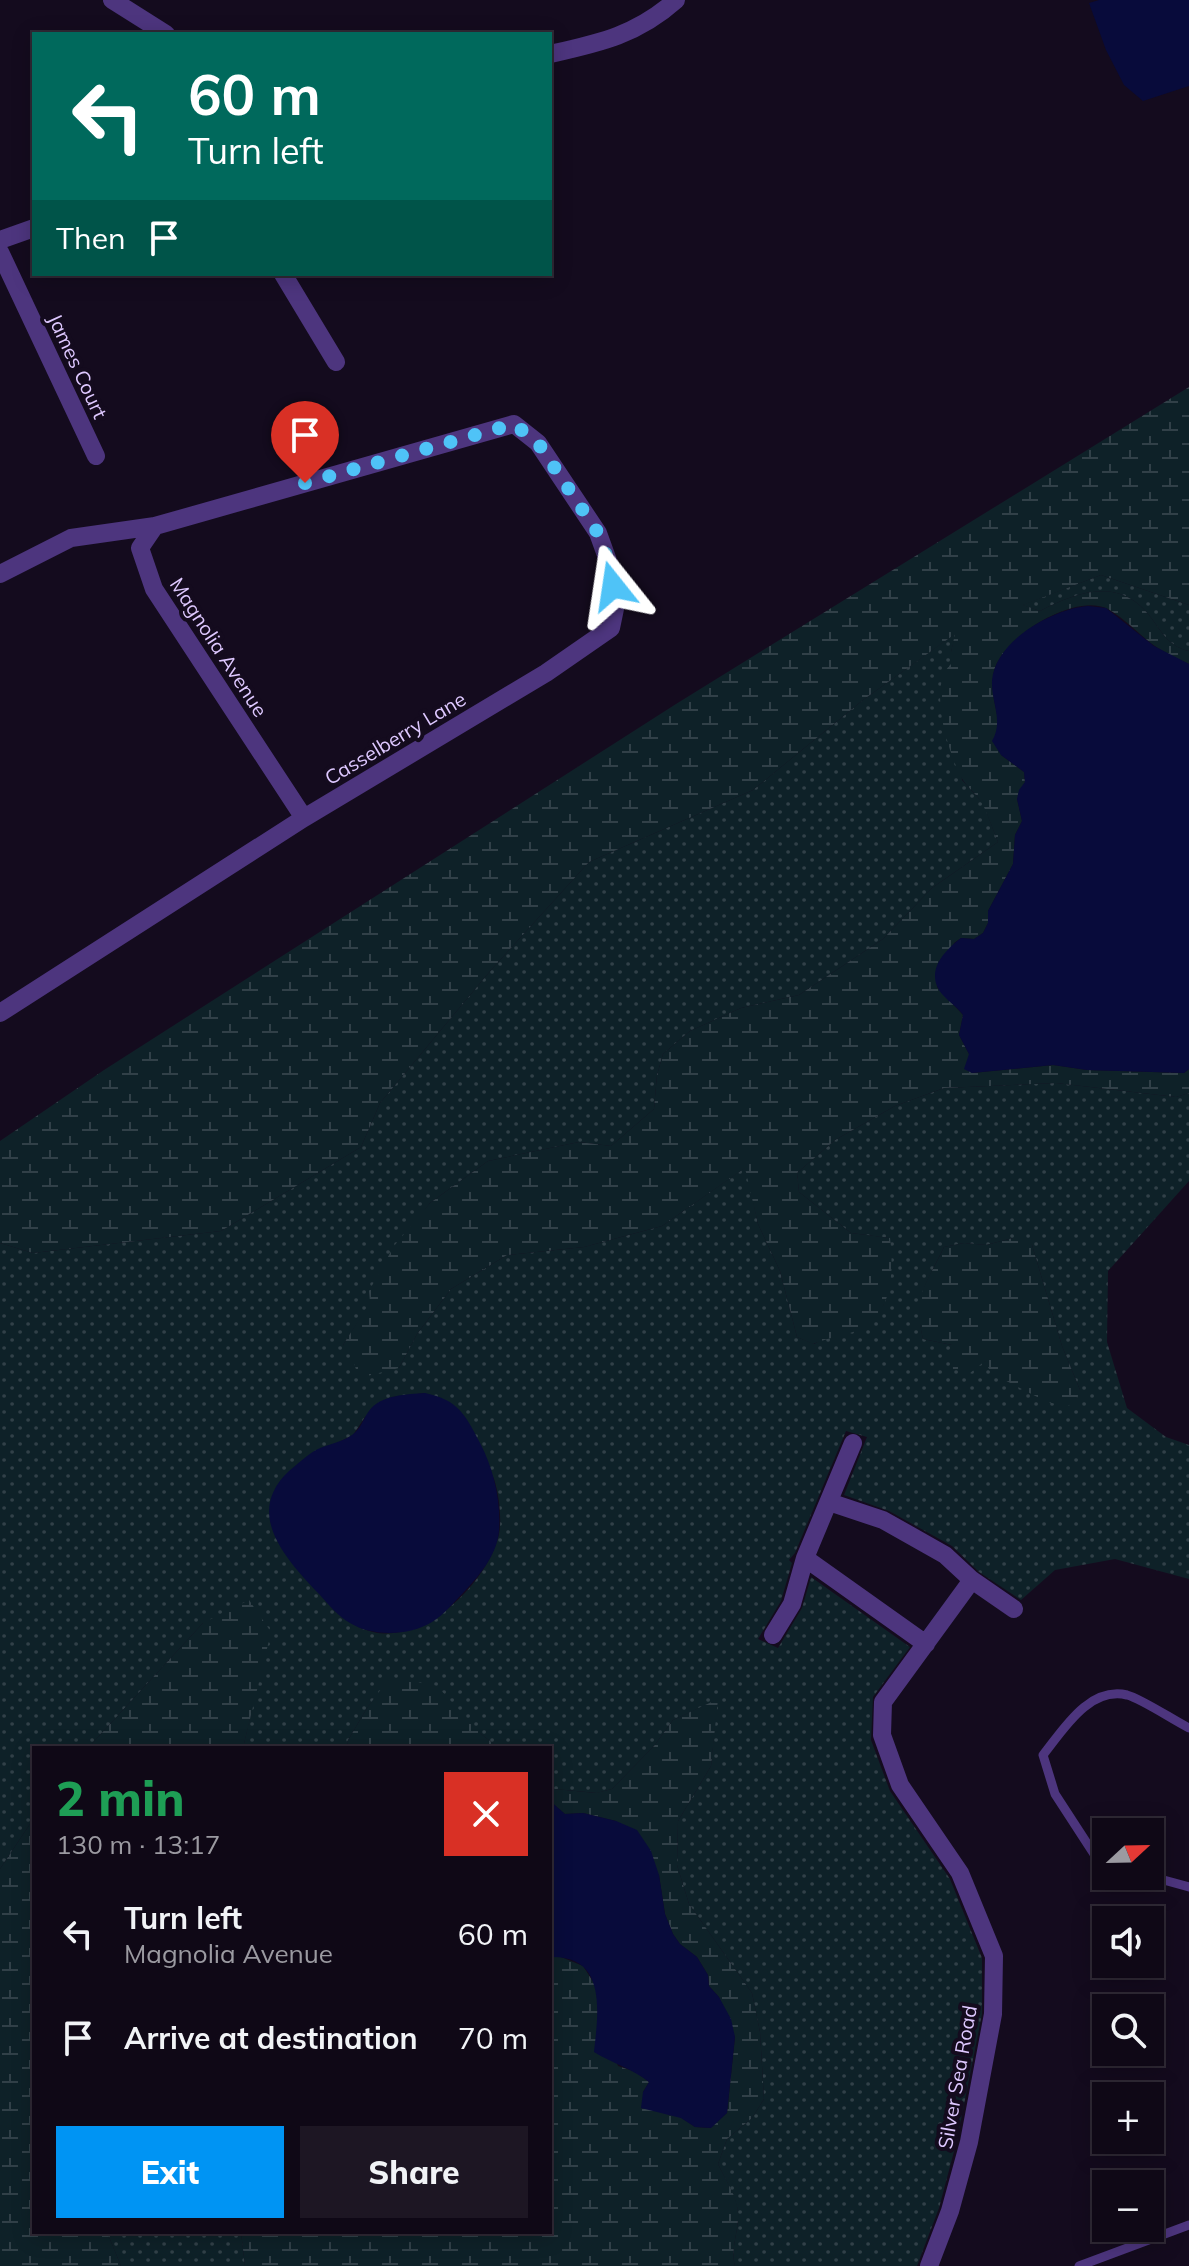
<!DOCTYPE html>
<html lang="en">
<head>
<meta charset="utf-8">
<style>
  body { margin:0; font-family:Mulish,sans-serif; background:#1d1623; color:#f1f3f6; height:100vh; display:flex; flex-direction:column; font-size:30px; white-space:nowrap }
  * { box-sizing:border-box; margin:0 }
  p { font-size:26px; color:#9b9aa1 }
  .icon { flex:none; width:44px; height:44px; fill:none; stroke:currentColor; stroke-width:2; stroke-linecap:round; stroke-linejoin:round }
  .map { position:relative; flex:1; overflow:hidden }
  .sheet { position:absolute; left:32px; top:1746px; width:520px; height:488px; display:flex; flex-direction:column; background:#0f0816; border-radius:0px; box-shadow:0 4px 20px #0003,0 0 0 2px #2f2935 }
  .sheet>* { flex:none }
  .hud { position:absolute; left:32px; top:32px; width:520px; height:244px; border-radius:0px; box-shadow:0 4px 20px #0003,0 0 0 2px #2f2935; background:#00695c; color:#fff; overflow:hidden }
  .needle { width:52px; rotate:68deg }
  .tools { position:absolute; left:1092px; top:1818px; display:grid; gap:16px }
  .tools a { display:grid; place-items:center; width:72px; height:72px; border-radius:0px; background:#0f0816; box-shadow:0 4px 20px #0003,0 0 0 2px #2f2935; font-size:40px }
  .pin { position:absolute; display:grid; place-items:center; width:68px; height:68px; color:#fff; margin:-82px -34px; border-radius:50% 50% 50% 0; rotate:-45deg; box-shadow:0 0 8px #0007 }
  .pin .icon { rotate:45deg }
  .me { position:absolute; width:88px; margin:-44px; rotate:345deg; stroke-linejoin:round; filter:drop-shadow(0 0 6px #0008) }
  .turn { display:flex; align-items:center; gap:28px; height:168px; padding:0 24px; font-size:36px }
  .turn .icon { width:104px; height:104px; stroke-width:2.5 }
  .turn b { display:block; font-size:56px; line-height:68px }
  .then { display:flex; align-items:center; height:76px; padding:0 24px; background:#0003; gap:16px; font-size:30px }
  .round { display:grid; place-items:center; flex:none; width:84px; height:84px; border-radius:0px; background:#1d1623 }
  .head { display:flex; align-items:center; justify-content:space-between; height:136px; padding:0 24px }
  h1 { font-size:48px; font-weight:800; line-height:60px; color:#1e9e55 }
  .action { display:flex; gap:16px; margin-top:auto; padding:16px 24px }
  .action a { flex:1; height:92px; border-radius:0px; background:#0094f3; color:#fff; font-size:32px; font-weight:800; line-height:92px; text-align:center }
  .action a+a { background:#1d1623; color:#f1f3f6 }
  ul { padding:0; list-style:none }
  li { display:flex; align-items:center; gap:24px; height:104px; padding:0 24px }
  li div { flex:1 }
  li b { display:block; font-size:30px }
  li em { font-style:normal }
  .map>svg:first-child { display:block }
  .grass { fill:url(#grass-dots); fill-rule:evenodd }
  .wetland { fill:url(#wetland-marsh) }
  .water { fill:#080b3b }
  .lines { fill:none; stroke-linecap:round; stroke-linejoin:round }
  .lane { stroke:#4d357e; stroke-width:9 }
  .street { stroke:#4d357e; stroke-width:18 }
  .route { stroke:#4fc3f7; stroke-width:14; stroke-dasharray:0 25.2 }
  .labels { text-anchor:middle; dominant-baseline:central; stroke-width:8; stroke-linejoin:round; paint-order:stroke }
  .street-label { font-size:20px; fill:#dec8ff; stroke:#140b1e }
</style>
</head>
<body>
<div class="map">
<svg width="1189" height="2266" viewBox="0 0 1189 2266">
  <defs>
    <pattern id="grass-dots" width="8" height="8" patternUnits="userSpaceOnUse" patternTransform="scale(2)"><rect width="8" height="8" fill="#0e2128"/><path d="M2 2h.1M6 6h.1" fill="none" stroke="#314048" stroke-width="1.8" stroke-linecap="round"/></pattern>
    <pattern id="wetland-marsh" width="20" height="14" patternUnits="userSpaceOnUse" patternTransform="scale(2)"><rect width="20" height="14" fill="#0e2128"/><path d="M1 5h8M5 5V1M11 12h8M15 12V8" fill="none" stroke="#314048"/></pattern>
  </defs>
  <rect width="100%" height="100%" fill="#140b1e"/>
  <!-- grass -->
  <path class="grass" d="M 1101,575 L 1189,605 L 1189,651 C 1170,647 1163,634 1152,619 C 1121,576 1079,591 1040,611 L 1022,605 Z
    M 956,633 L 951,652 L 951,664 L 962,780 L 983,803 L 998,842 L 932,888 L 883,939 L 799,995 L 741,1008 L 690,1031 L 663,1054 L 657,1075 L 654,1109 L 611,1146 L 579,1142 L 488,1161 L 430,1203 L 415,1223 L 371,1302 L 343,1345 L 399,1368 L 417,1334 L 451,1289 L 507,1255 L 584,1247 L 662,1226 L 746,1167 L 758,1224 L 780,1271 L 797,1337 L 814,1344 L 883,1306 C 891,1282 893,1263 889,1238 L 851,1233 L 799,1192 L 797,1173 L 835,1140 L 895,1106 L 944,1088 L 1056,1083 L 1176,1097 L 1189,1093 L 1189,1181 L 1108,1271 L 1107,1342 L 1127,1408 L 1166,1437 L 1189,1445 L 1189,1579 L 1115,1559 L 1055,1570 L 1021,1600 L 979,1572 L 952,1546 L 889,1511 L 844,1495 L 867,1437 L 846,1431 L 795,1553 L 789,1560 L 792,1563 L 781,1601 L 758,1639 L 778,1648 L 802,1608 L 811,1577 L 910,1647 L 873,1697 L 871,1740 L 890,1791 L 950,1879 L 982,1958 L 982,2014 L 957,2140 L 939,2208 L 917,2266 L 735,2266 C 730,2249 739,2231 738,2213 C 737,2198 725,2179 718,2164 L 727,2139 L 752,2118 L 764,2099 L 760,2032 L 752,1993 L 689,1904 L 677,1865 L 678,1821 L 711,1766 L 717,1700 L 673,1720 L 654,1746 L 612,1789 L 597,1793 L 555,1789 L 550,1786 L 550,1748 L 499,1748 L 481,1734 L 391,1678 L 367,1708 L 347,1742 L 349,1748 L 243,1748 L 252,1709 L 203,1623 L 88,1748 L 34,1748 L 34,1818 L 0,1869 L 0,1243 L 33,1253 L 221,1231 L 361,1147 L 380,1103 L 491,970 L 589,862 L 753,790 L 863,700 ZM 1013,1238 L 1032,1245 L 1062,1346 L 1080,1390 L 984,1361 L 952,1345 L 923,1339 C 913,1296 927,1283 944,1247 L 964,1243 L 986,1245 ZM 425,1393 C 438,1408 490,1464 494,1479 C 499,1494 502,1519 499,1534 C 488,1582 426,1644 373,1632 C 356,1628 344,1618 331,1607 L 339,1442 L 353,1435 L 365,1417 L 392,1397 Z
    M 107,2232 L 241,2232 L 245,2266 L 121,2266 Z"/>
  <!-- wetland -->
  <path class="wetland" d="M 1189,387 L 1189,605 L 1101,575 L 1023,605 L 1040,611 C 1079,591 1121,576 1152,619 C 1163,634 1170,647 1189,651 L 1189,664 C 1176,658 1163,652 1152,644 C 1138,633 1124,618 1108,609 C 1074,592 1002,638 994,671 C 990,688 995,703 998,719 C 1000,731 999,743 1001,755 L 1024,772 L 1025,782 L 1017,799 L 1022,821 L 1015,835 L 1013,864 L 988,911 L 988,923 L 983,933 L 974,939 L 961,938 L 954,943 L 937,987 L 963,1015 L 959,1035 L 969,1054 L 972,1073 L 1053,1065 L 1087,1070 L 1184,1073 L 1189,1069 L 1189,1093 L 1176,1097 L 1056,1083 L 944,1088 L 895,1106 L 835,1140 L 797,1173 L 799,1192 L 851,1233 L 890,1238 C 894,1271 893,1317 856,1331 C 842,1336 827,1338 813,1344 L 797,1337 L 780,1271 L 758,1224 L 745,1168 L 662,1226 L 584,1247 L 507,1255 L 451,1289 L 417,1334 L 399,1368 L 359,1378 L 350,1352 L 343,1345 L 370,1302 L 369,1291 L 394,1246 L 430,1203 L 488,1161 L 579,1142 L 611,1146 L 654,1109 L 657,1075 L 663,1054 L 690,1031 L 741,1008 L 799,995 L 883,939 L 932,888 L 998,842 C 993,830 989,818 984,807 C 979,795 967,788 961,777 C 948,751 927,686 951,664 L 951,652 L 955,634 L 863,700 L 753,790 L 589,862 L 491,970 L 380,1103 L 361,1147 L 221,1231 L 33,1253 L 0,1243 L 0,1141 L 104,1070 L 676,704 Z
    M 1013,1238 L 1024,1238 L 1032,1245 L 1062,1346 L 1080,1390 L 1075,1402 L 1066,1407 L 1045,1401 L 991,1373 L 985,1361 L 970,1373 L 953,1369 L 952,1345 L 923,1339 C 912,1294 926,1286 944,1247 L 964,1243 L 986,1245 Z
    M 249,1600 L 271,1632 L 243,1748 L 88,1748 L 203,1623 Z
    M 390,1677 L 437,1686 L 481,1734 L 499,1748 L 349,1748 L 347,1742 L 367,1708 Z
    M 718,1699 L 711,1766 L 678,1821 L 677,1865 L 689,1904 L 752,1993 L 760,2032 L 764,2099 L 752,2118 L 727,2139 L 718,2164 C 725,2179 738,2198 738,2213 C 739,2231 730,2249 735,2266 L 245,2266 L 241,2232 L 550,2232 L 550,1957 L 561,1957 L 583,1966 L 597,1988 L 598,2017 L 618,2066 L 636,2072 L 649,2082 L 643,2092 L 695,2127 L 710,2128 L 727,2113 L 735,2037 L 719,1997 L 709,1986 L 708,1975 L 697,1957 L 680,1944 L 673,1934 L 665,1914 L 659,1875 L 616,1821 L 583,1813 L 565,1814 L 550,1801 L 550,1786 L 555,1789 L 596,1793 L 612,1789 L 654,1746 L 673,1720 Z
    M 34,1818 L 34,2232 L 107,2232 L 121,2266 L 0,2266 L 0,1869 Z"/>
  <!-- water -->
  <path class="water" d="M 1099,0 L 1189,0 L 1189,86 L 1143,101 L 1124,85 L 1106,50 L 1089,3 Z
    M 1088,606 L 1106,608 L 1154,646 L 1189,664 L 1189,1069 L 1184,1073 L 1087,1070 L 1053,1065 L 972,1073 L 964,1069 L 969,1054 L 959,1035 L 963,1015 C 956,1005 941,997 937,986 C 929,966 947,949 961,938 L 974,939 L 983,933 L 988,923 L 988,911 L 1013,864 L 1015,835 L 1022,821 L 1017,799 L 1019,790 L 1025,782 L 1024,772 L 1001,755 L 992,741 C 1004,721 991,702 992,681 C 995,641 1052,609 1088,606 Z
    M 425,1393 C 458,1400 465,1414 480,1443 C 494,1470 501,1500 499,1531 C 497,1555 479,1576 463,1593 C 454,1602 444,1615 432,1622 C 409,1636 373,1637 350,1623 C 338,1616 328,1604 319,1594 C 287,1560 243,1514 289,1471 C 298,1464 308,1454 318,1449 C 329,1444 342,1442 352,1435 C 361,1429 363,1419 369,1411 C 380,1395 408,1394 425,1393 Z
    M 550,1801 L 565,1814 L 583,1813 L 616,1821 L 637,1830 L 651,1851 L 659,1875 L 665,1914 L 673,1934 L 680,1944 L 697,1957 L 708,1975 L 709,1986 L 719,1997 L 731,2019 L 735,2037 L 727,2113 L 711,2128 L 695,2127 L 681,2118 L 641,2108 L 643,2092 L 649,2082 C 633,2069 612,2063 594,2052 C 598,2014 608,1955 550,1957 Z"/>
  <g class="lines">
    <!-- lane -->
    <path class="lane" d="M 1106,1860 L 1094,1854 L 1055,1794 L 1043,1755 C 1063,1730 1089,1686 1127,1695 C 1142,1699 1173,1720 1189,1728
      M 1149,1876 L 1189,1887
      M 1079,2266 L 1189,2225"/>
    <!-- street -->
    <path class="street" d="M 112,0 L 166,34
      M 550,54 C 599,43 637,35 676,0
      M 0,240 L 34,228
      M 0,252 L 96,456
      M 283,274 L 336,362
      M 0,574 L 71,538 L 155,526
      M 0,1013 L 304,818 L 546,673 L 611,628 L 616,604 L 611,569 L 598,533 L 538,443 L 514,424 L 155,526 L 140,548 L 154,589 L 304,818
      M 829,1502 L 883,1520 L 945,1555 L 972,1580 L 1014,1609
      M 805,1558 L 926,1644
      M 773,1635 L 792,1604 L 805,1558 L 853,1443
      M 929,2266 L 950,2211 L 969,2142 L 993,2014 L 994,1956 L 960,1873 L 900,1785 L 882,1735 L 883,1702 L 972,1580"/>
  </g>
  <g class="lines">
    <!-- route -->
    <path class="route" d="M 305,483 L 514,424 L 538,443 L 598,533 L 611,569 L 613,586"/>
  </g>
  <g class="labels">
    <!-- street labels -->
    <g class="street-label">
      <text transform="translate(78 366) rotate(65)">James Court</text>
      <text transform="translate(219 647) rotate(57)">Magnolia Avenue</text>
      <text transform="translate(395 738) rotate(-31)">Casselberry Lane</text>
      <text transform="translate(957 2077) rotate(-80)">Silver Sea Road</text>
    </g>
  </g>
</svg>
<div class="tools">
<a><svg class="needle" viewBox="-14 -14 28 28"><path d="M0-13l5 13h-10z" fill="#e53935"/><path d="M0 13l5-13h-10z" fill="#9b9aa1"/></svg></a>
<a><svg class="icon" aria-label="sound" viewBox="0 0 24 24"><path d="M4 9h4l5-4v14l-5-4H4zM17 9q2 3 0 6"/></svg></a>
<a><svg class="icon" aria-label="search" viewBox="0 0 24 24"><circle cx="10" cy="10" r="6"/><path d="M15 15l6 6"/></svg></a>
<a>+</a>
<a>−</a>
</div>
<div class="pin" style="left:305px;top:483px;background:#d93025"><svg class="icon" aria-label="arrive" viewBox="0 0 24 24"><path d="M6 21V4h12l-3 4 3 4H6"/></svg></div>
<svg class="me" style="left:613px;top:586px" viewBox="-20 -20 40 40"><path d="M0-17L14 15 0 8-14 15z" fill="#4fc3f7" stroke="#fff" stroke-width="4"/></svg>
<div class="hud">
<div class="turn"><svg class="icon" aria-label="left" viewBox="0 0 24 24"><path d="M17 20v-9H6M10 6l-5 5 5 5"/></svg><div><b>60 m</b>Turn left</div></div>
<div class="then">Then<svg class="icon" aria-label="arrive" viewBox="0 0 24 24"><path d="M6 21V4h12l-3 4 3 4H6"/></svg></div>
</div>
<section class="sheet">
<div class="head"><div><h1>2 min</h1><p>130 m · 13:17</p></div><a class="round" style="background:#d93025;color:#fff"><svg class="icon" aria-label="close" viewBox="0 0 24 24"><path d="M6 6l12 12M18 6L6 18"/></svg></a></div>
<ul>
<li><svg class="icon" aria-label="left" viewBox="0 0 24 24"><path d="M17 20v-9H6M10 6l-5 5 5 5"/></svg><div><b>Turn left</b><p>Magnolia Avenue</p></div><em>60 m</em></li>
<li><svg class="icon" aria-label="arrive" viewBox="0 0 24 24"><path d="M6 21V4h12l-3 4 3 4H6"/></svg><div><b>Arrive at destination</b></div><em>70 m</em></li>
</ul>
<div class="action"><a>Exit</a><a>Share</a></div>
</section>
</div>
</body>
</html>
